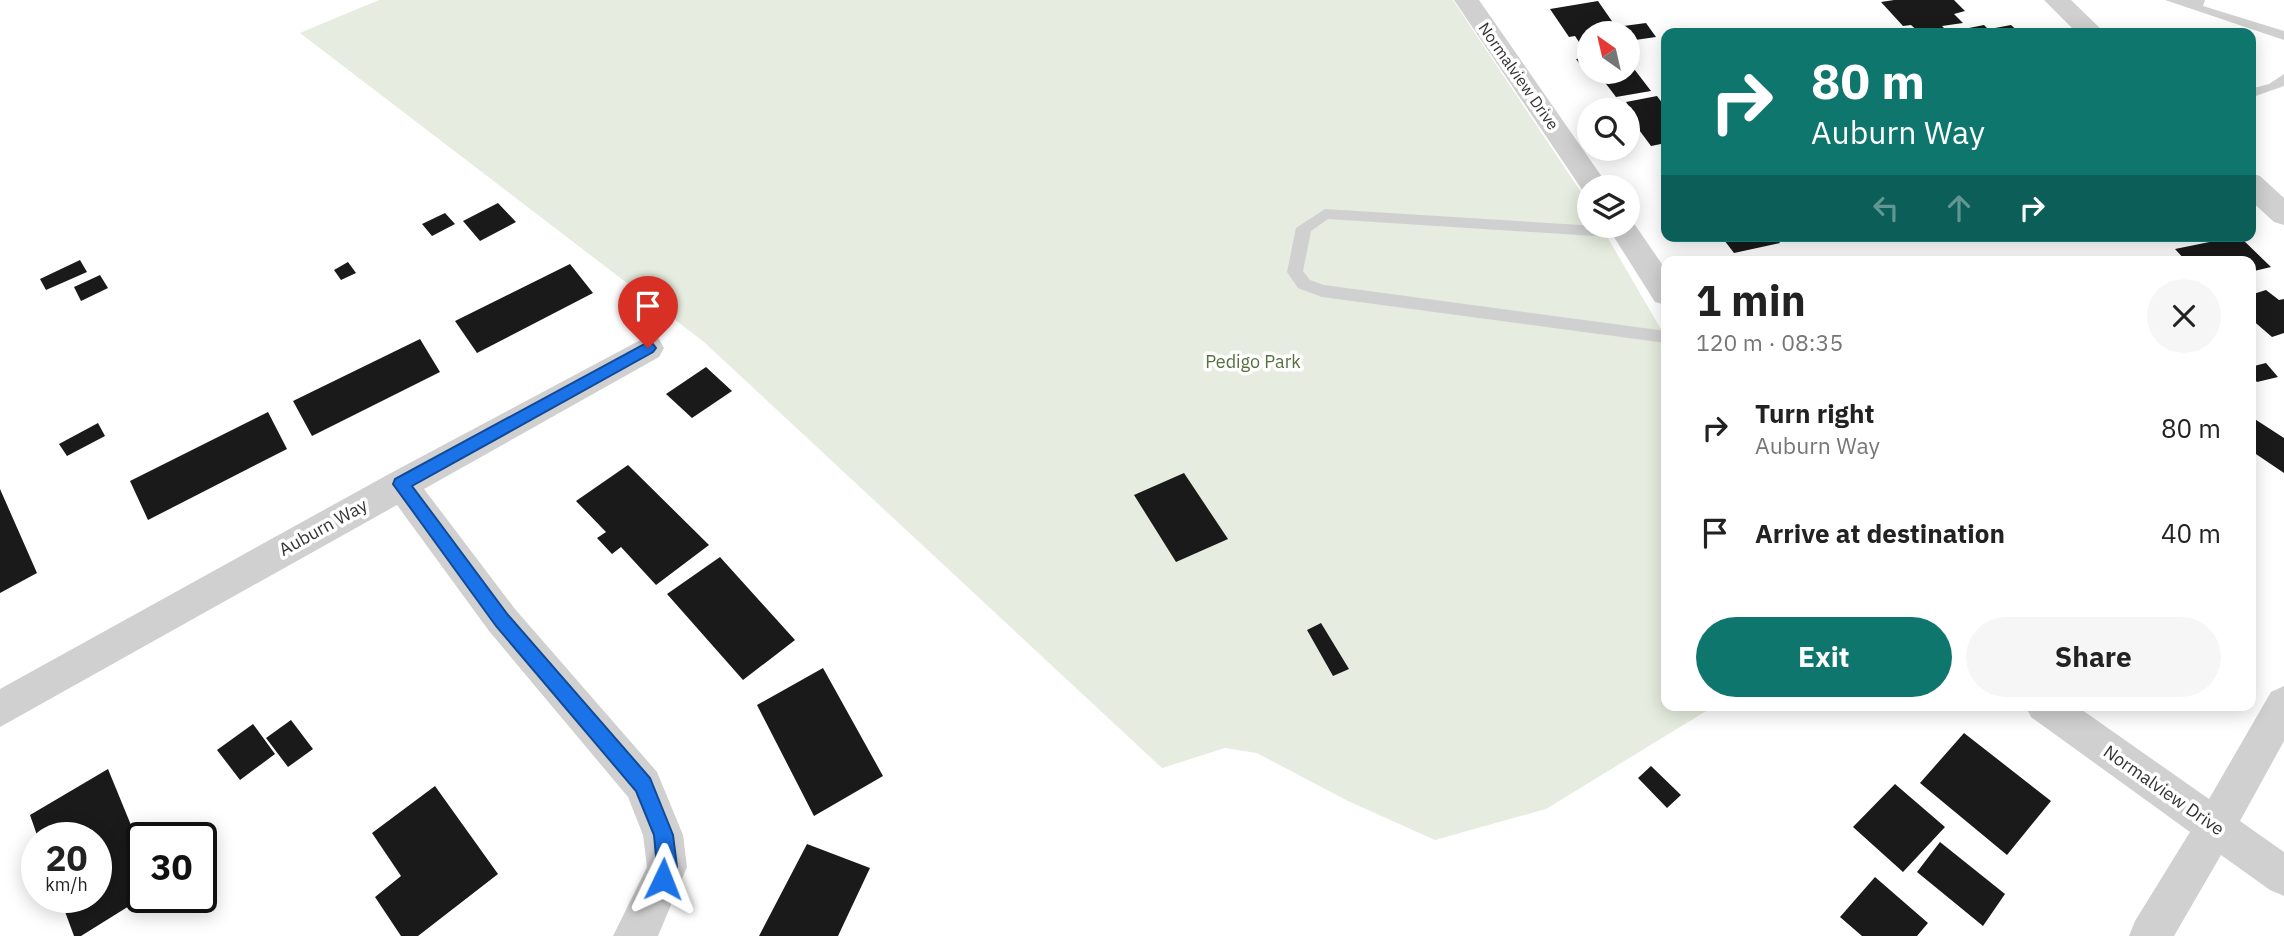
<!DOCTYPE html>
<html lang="en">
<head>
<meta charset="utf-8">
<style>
  body { margin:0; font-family:"IBM Plex Sans",sans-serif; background:#f6f6f6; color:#222; height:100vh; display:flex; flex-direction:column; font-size:26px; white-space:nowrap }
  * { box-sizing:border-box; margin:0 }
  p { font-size:23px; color:#767676 }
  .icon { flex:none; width:38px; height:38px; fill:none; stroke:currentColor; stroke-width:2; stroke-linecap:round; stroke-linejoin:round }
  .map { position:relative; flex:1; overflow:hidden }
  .drawer { position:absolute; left:1661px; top:256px; width:595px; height:455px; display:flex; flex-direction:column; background:#fff; border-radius:14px; box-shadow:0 4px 18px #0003 }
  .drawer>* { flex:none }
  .hud { position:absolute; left:1661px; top:28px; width:595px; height:214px; border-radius:14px; box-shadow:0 4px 18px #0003; background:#0f766e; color:#fff; overflow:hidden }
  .needle { width:46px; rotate:326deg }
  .tools { position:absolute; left:1577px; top:21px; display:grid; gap:14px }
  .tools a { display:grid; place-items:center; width:63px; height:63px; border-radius:50%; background:#fff; box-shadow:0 4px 18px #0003; font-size:35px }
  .speed { position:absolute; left:21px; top:822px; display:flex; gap:14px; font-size:35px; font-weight:700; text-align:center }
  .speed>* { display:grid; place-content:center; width:91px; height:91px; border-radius:50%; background:#fff; box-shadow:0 4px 18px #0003; line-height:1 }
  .speed small { font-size:18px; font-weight:400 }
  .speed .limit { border:4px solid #111; border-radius:10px; background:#fff; color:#111 }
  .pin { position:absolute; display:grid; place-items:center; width:60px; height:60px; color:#fff; margin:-72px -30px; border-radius:50% 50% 50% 0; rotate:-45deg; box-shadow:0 0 7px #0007 }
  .pin .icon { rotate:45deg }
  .me { position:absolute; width:77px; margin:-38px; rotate:2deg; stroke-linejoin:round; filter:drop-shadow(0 0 5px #0008) }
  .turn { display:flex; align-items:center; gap:24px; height:147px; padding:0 35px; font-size:32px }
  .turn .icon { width:91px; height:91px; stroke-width:2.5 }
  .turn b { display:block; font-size:49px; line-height:60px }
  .lanes { display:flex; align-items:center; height:66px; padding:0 35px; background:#0003; justify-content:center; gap:35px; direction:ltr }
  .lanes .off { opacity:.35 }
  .round { display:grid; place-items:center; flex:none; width:74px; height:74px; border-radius:37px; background:#f6f6f6 }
  .overview { display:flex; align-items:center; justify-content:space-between; height:119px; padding:0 35px }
  h1 { font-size:42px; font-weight:800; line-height:52px }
  .button { display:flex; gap:14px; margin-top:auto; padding:14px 35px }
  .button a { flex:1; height:80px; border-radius:42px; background:#0f766e; color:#fff; font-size:28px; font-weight:800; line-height:80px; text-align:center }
  .button a+a { background:#f6f6f6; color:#222 }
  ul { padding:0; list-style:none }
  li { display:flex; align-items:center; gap:21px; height:105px; padding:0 35px }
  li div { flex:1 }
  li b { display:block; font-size:26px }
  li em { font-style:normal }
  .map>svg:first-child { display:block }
  .green { fill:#e6ecdf }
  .building { fill:#1a1a1a }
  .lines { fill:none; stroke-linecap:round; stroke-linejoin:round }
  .service { fill:#d0d0d0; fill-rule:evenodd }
  .minor { fill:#d0d0d0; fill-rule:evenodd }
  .route { fill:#1a73e8; stroke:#114b97; stroke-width:2 }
  .labels { text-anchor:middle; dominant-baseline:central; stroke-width:7; stroke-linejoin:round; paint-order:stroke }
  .far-street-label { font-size:16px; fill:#333; stroke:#fff }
  .park-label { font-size:18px; fill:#56703f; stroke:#fff }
  .street-label { font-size:18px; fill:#333; stroke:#fff }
</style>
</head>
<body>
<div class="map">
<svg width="2284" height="936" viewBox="0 0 2284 936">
  <rect width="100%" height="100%" fill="#fff"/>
  <!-- green -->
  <path class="green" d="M 379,0 L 1453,0 L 1585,198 L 1589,205 L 1589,226 L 1601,226 L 1666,338 L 1666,705 L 1716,705 L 1546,809 L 1435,840 L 1348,801 L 1257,753 L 1225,748 L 1162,768 L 704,342 L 300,33 Z"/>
  <!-- building -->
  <path class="building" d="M 1894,0 L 1954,0 L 1965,11 L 1954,14 L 1963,23 L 1942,26 L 1949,33 L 1920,33 L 1911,25 L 1903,26 L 1881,2 Z
    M 1598,1 L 1616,27 L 1646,23 L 1656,37 L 1628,41 L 1628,33 L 1589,33 L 1589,47 L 1583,48 L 1575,36 L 1569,37 L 1550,9 Z
    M 1984,25 L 1992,33 L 1968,33 L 1964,29 Z
    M 2011,25 L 2020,33 L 2000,33 L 1995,28 Z
    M 1589,57 L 1589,76 L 1576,59 Z
    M 1628,61 L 1651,91 L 1616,97 L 1597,72 L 1628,72 Z
    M 1657,96 L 1666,108 L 1666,143 L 1651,146 L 1628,115 L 1634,114 L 1626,102 Z
    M 498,203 L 516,222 L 480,241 L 463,221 Z
    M 445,213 L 455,224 L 432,236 L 422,224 Z
    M 1721,236 L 1775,236 L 1780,243 L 1734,253 Z
    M 2239,236 L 2271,267 L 2250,272 L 2250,261 L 2186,261 L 2175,249 Z
    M 80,260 L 87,272 L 46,290 L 40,279 Z
    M 348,262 L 356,273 L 341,280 L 334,270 Z
    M 570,264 L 593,293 L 477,353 L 455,321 Z
    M 100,275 L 108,288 L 81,301 L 74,287 Z
    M 2266,290 L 2279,300 L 2284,299 L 2284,333 L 2272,337 L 2250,318 L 2250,295 Z
    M 420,339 L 440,372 L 312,436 L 293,401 Z
    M 2266,363 L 2278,377 L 2257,382 L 2250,375 L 2250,367 Z
    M 706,367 L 732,391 L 692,418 L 666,394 Z
    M 268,412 L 287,449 L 148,520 L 130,481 Z
    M 2250,416 L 2284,438 L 2284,473 L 2250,450 Z
    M 98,423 L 105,436 L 67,456 L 59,444 Z
    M 628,465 L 709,545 L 656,585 L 621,547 L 612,554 L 597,538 L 606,532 L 576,501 Z
    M 1184,473 L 1228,539 L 1176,562 L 1134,495 Z
    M 0,489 L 37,573 L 0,593 Z
    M 720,557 L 795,640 L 743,680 L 667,594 Z
    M 1321,623 L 1349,669 L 1333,676 L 1307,630 Z
    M 823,668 L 883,776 L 814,816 L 757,705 Z
    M 291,720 L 313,749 L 288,767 L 266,738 Z
    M 253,724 L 275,754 L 240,780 L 217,750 Z
    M 1964,733 L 2051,801 L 2007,855 L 1920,783 Z
    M 1651,766 L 1681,795 L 1667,808 L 1638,778 Z
    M 108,769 L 142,852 L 142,898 L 81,936 L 74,936 L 60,898 L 96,898 L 96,838 L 38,838 L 30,815 Z
    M 1895,784 L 1945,827 L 1903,872 L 1853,827 Z
    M 435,786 L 498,874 L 418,936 L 401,936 L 375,897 L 401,876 L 372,833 Z
    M 1940,842 L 2005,894 L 1983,926 L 1917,872 Z
    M 807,844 L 870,868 L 838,936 L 759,936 Z
    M 1875,877 L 1928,923 L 1917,936 L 1862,936 L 1840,917 Z"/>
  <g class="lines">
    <!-- service -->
    <path class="service" d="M 2165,0 L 2205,0 L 2203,6 L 2284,31 L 2284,40 Z
      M 2284,74 L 2284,86 L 2250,98 L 2250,89 L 2269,84 Z
      M 1325,209 L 1630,228 L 1633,232 L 1630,236 L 1625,238 L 1328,219 L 1311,231 L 1303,271 L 1310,280 L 1324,285 L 1666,331 L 1666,343 L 1322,297 L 1298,288 L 1287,272 L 1296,228 Z"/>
    <!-- minor -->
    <path class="minor" d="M 1454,0 L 1479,0 L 1609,187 L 1589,187 L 1589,195 L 1585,194 Z
      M 2044,0 L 2071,0 L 2105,33 L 2077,33 Z
      M 2250,173 L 2260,176 L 2284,198 L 2284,225 L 2274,222 L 2250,200 Z
      M 1628,218 L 1631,219 L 1666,270 L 1666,305 L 1655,302 L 1607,226 L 1628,226 Z
      M 648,336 L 659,339 L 664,348 L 659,357 L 424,489 L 515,609 L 657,772 L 683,835 L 687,867 L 658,936 L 613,936 L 647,867 L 643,835 L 628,797 L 489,631 L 397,505 L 0,727 L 0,689 L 389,474 Z
      M 2284,686 L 2284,741 L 2240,821 L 2284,852 L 2284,896 L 2270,890 L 2221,855 L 2174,936 L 2129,936 L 2135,921 L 2190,832 L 2031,717 L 2025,705 L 2075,705 L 2209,799 L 2271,692 Z"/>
  </g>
  <!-- route -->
  <path class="route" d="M 648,342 L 653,344 L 656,348 L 653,352 L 412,486 L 508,615 L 650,778 L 673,835 L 677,867 L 670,886 L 663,889 L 657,886 L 654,879 L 657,867 L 654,835 L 636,791 L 496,626 L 393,484 L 395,479 Z"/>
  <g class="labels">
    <!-- far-street labels -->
    <g class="far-street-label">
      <text transform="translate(1519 76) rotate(55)">Normalview Drive</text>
    </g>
    <!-- park labels -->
    <g class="park-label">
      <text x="1253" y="361">Pedigo Park</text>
    </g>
    <!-- street labels -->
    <g class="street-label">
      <text transform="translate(323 527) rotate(-29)">Auburn Way</text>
      <text transform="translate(2164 790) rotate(35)">Normalview Drive</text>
    </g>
  </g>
</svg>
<div class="tools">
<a><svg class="needle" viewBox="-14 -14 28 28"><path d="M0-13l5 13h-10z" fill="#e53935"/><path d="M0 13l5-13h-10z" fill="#767676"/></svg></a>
<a><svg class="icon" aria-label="search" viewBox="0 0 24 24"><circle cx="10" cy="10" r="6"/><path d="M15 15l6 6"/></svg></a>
<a><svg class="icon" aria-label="layers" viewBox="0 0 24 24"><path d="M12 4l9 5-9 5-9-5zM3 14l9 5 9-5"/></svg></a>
</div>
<div class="speed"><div>20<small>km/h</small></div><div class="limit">30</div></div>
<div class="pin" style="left:648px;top:348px;background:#d93025"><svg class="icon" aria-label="arrive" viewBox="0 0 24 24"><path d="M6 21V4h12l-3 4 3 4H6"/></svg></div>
<svg class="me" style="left:663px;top:879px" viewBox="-20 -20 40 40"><path d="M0-17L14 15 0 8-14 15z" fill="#1a73e8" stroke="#fff" stroke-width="4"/></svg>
<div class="hud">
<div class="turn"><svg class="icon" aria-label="right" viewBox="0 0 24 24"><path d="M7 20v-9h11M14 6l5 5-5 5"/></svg><div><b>80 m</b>Auburn Way</div></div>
<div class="lanes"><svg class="icon off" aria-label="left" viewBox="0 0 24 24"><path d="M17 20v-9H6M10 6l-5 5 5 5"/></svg><svg class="icon off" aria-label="ahead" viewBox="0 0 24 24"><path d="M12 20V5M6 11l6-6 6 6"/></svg><svg class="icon" aria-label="right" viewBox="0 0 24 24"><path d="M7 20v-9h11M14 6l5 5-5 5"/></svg></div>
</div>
<section class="drawer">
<div class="overview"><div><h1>1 min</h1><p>120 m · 08:35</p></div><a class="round"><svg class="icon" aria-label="close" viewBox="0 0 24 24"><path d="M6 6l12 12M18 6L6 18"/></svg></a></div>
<ul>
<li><svg class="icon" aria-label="right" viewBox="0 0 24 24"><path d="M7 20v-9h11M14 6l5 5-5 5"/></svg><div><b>Turn right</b><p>Auburn Way</p></div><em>80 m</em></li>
<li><svg class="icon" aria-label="arrive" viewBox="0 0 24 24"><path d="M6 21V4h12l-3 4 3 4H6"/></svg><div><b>Arrive at destination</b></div><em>40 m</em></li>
</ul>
<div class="button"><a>Exit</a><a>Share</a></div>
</section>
</div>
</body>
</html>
